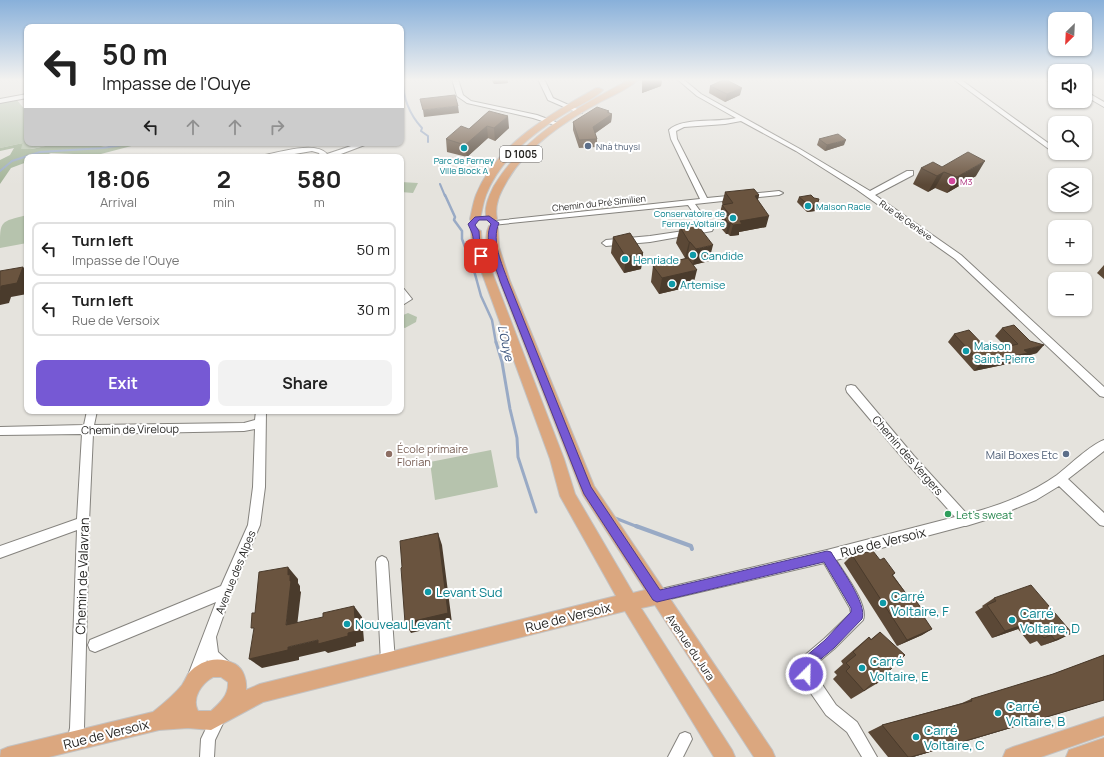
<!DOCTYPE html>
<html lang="en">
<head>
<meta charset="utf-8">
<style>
  body { margin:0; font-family:Manrope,sans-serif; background:#f2f2f2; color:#222; height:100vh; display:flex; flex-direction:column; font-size:15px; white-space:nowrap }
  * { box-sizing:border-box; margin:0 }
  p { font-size:13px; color:#767676 }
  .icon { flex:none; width:22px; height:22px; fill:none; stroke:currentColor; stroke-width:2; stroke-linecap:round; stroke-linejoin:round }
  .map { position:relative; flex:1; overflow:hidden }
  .details { position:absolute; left:24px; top:154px; width:380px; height:260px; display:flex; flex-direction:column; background:#fff; border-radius:8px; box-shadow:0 1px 3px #0004 }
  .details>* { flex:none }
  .banner { position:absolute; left:24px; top:24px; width:380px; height:122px; border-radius:8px; box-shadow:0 1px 3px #0004; background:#fff; color:#222; overflow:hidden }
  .needle { width:26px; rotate:204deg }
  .tools { position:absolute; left:1048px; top:12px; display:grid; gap:8px }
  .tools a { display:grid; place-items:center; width:44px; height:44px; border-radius:8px; background:#fff; box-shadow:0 1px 3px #0004; font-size:20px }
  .pin { position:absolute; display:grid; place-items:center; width:34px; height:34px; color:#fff; margin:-17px; border-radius:8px; box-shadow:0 2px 6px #0006 }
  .me { position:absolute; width:44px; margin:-22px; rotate:23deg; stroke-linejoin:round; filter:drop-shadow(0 0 3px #0008) }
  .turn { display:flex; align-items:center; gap:14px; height:84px; padding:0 12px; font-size:18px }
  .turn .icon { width:52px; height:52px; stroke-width:2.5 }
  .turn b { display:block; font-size:28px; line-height:34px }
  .lanes { display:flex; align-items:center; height:38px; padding:0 12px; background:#0003; justify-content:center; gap:20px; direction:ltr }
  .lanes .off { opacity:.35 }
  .eta { display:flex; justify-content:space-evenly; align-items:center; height:68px; text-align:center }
  .eta b { font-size:24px; font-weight:700; line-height:28px }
  .button { display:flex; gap:8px; margin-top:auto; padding:8px 12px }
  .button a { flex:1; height:46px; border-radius:8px; background:#7659d4; color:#fff; font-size:16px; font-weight:700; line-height:46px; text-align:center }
  .button a+a { background:#f2f2f2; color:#222 }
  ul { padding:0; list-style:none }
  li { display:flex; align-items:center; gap:12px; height:54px; margin:0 8px 6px; padding:0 4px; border:2px solid #e0e0e0; border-radius:8px }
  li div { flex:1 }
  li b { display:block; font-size:15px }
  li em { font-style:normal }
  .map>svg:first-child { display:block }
  .green { fill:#b6c3ad }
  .forest { fill:#a2b397 }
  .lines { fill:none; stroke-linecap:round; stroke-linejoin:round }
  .stream-far3 { stroke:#99aac5; stroke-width:2 }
  .stream-far2 { stroke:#99aac5; stroke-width:2.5 }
  .stream-far1 { stroke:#99aac5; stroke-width:3 }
  .stream { stroke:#99aac5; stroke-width:4 }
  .minor-casing { stroke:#85837e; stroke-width:2 }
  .major-casing { stroke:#c3c2c2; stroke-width:2 }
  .minor { fill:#fff; fill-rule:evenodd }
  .major { fill:#dba77f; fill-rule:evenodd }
  .wall { fill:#5b4836 }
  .shaded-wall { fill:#4a3b2c }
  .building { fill:#6a543f; stroke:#4a3b2c }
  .route { fill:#7659d4; stroke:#4d3a8a }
  .service-dot { fill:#5c6f8a; stroke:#fff; stroke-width:1.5 }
  .culture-dot { fill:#0f9aa8; stroke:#fff; stroke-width:1.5 }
  .hotel-dot { fill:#d1479c; stroke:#fff; stroke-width:1.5 }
  .education-dot { fill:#8d6e63; stroke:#fff; stroke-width:1.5 }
  .leisure-dot { fill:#2e9e5b; stroke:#fff; stroke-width:1.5 }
  .labels { text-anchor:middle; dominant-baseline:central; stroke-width:4; stroke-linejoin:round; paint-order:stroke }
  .far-service-label { font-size:9px; fill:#4e5e75; stroke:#fff; text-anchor:start }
  .far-culture-label { font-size:9px; fill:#0d838f; stroke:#fff }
  .far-hotel-label { font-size:9px; fill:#b23c85; stroke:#fff; text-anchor:start }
  .far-street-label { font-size:9px; fill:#272624; stroke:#fff }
  .shield { fill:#fff; stroke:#686766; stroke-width:1 }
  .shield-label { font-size:10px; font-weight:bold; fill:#272624 }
  .culture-label { font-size:11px; fill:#0d838f; stroke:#fff; text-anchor:start }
  .street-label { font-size:11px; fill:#272624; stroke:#fff }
  .education-label { font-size:11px; fill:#785e54; stroke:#fff; text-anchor:start }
  .service-label { font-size:11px; fill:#4e5e75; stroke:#fff; text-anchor:end }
  .leisure-label { font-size:11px; fill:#27864d; stroke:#fff; text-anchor:start }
  .water-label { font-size:12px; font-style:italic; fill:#39527a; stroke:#fff }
  .near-street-label { font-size:13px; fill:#272624; stroke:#fff }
  .near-culture-label { font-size:13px; fill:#0d838f; stroke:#fff; text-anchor:start }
</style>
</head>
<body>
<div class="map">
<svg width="1104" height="757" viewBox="0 0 1104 757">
  <rect width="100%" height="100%" fill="#e5e3dd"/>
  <!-- green -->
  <path class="green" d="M 16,99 L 27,112 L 27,143 L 72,143 C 54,143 38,149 20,150 L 23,143 L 0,148 L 0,102 Z
    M 401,182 L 418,183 L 413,193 L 401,192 Z
    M 27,215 L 27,243 L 0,248 C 0,220 0,222 27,215 Z
    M 408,313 L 417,317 L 416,322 L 405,328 L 401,327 L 401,316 Z
    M 491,450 L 498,487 L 435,500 L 430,462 Z"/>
  <!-- forest -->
  <path class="forest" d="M 23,143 L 21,149 L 32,149 L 59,143 L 82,143 L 107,147 L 125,143 L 143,143 L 97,155 L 51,153 L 41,157 L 27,157 L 27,162 L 11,168 L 0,184 L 0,160 L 10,155 L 14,148 L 0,151 L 0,148 Z"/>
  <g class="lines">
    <!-- stream-far3 -->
    <path class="stream-far3" d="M 403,79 C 403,99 409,114 422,128 L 421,131 L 428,136 L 428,142
      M 0,171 L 12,161 L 40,152 L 103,148 L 134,143
      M 440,184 L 445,196"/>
    <!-- stream-far2 -->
    <path class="stream-far2" d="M 445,195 L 455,217 L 454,220 L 462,231 L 462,239 L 475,274 L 481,296 L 492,320 L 496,343"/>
    <!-- stream-far1 -->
    <path class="stream-far1" d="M 496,342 L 502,362 L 510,409 L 517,438 L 518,457 L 536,512
      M 615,518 L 638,527"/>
    <!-- stream -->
    <path class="stream" d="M 636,526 L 691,546 L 692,549"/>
    <!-- minor casing -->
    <g class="minor-casing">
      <path id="minor" d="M 452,79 L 458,79 L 463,95 L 471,101 L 537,115 L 561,124 L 558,126 L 533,118 L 467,103 L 457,96 Z
        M 538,79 L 544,79 L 553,98 L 582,111 L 582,113 L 578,113 L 548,100 Z
        M 677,79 L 683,79 L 701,94 L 800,149 L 870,191 L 907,171 L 913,171 L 913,175 L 875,195 L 961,255 L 1104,387 L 1104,397 L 1100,396 L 955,259 L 856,189 L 796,151 L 741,121 L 725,124 L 684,127 L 676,131 L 677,139 L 707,198 L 779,191 L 783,193 L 779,195 L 695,204 L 713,229 L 712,231 L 650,242 L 606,246 L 602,243 L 606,240 L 650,236 L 704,228 L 688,205 L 492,225 L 491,223 L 495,221 L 700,199 L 671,139 L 669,130 C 682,117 718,123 736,118 L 697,96 Z
        M 953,79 L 960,79 L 1055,148 L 1055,153 L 1053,152 Z
        M 1044,79 L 1055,79 L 1055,81 L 1047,81 Z
        M 1085,91 L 1104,102 L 1104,107 L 1085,96 Z
        M 27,94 L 27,98 L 0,103 L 0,99 Z
        M 360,143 L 370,143 L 333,157 L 321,157 L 319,153 L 312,151 L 277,157 L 261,157 L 265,155 C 281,152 316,141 327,154 Z
        M 401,288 L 404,289 L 412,299 L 401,306 L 402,298 Z
        M 851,385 L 855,386 L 914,456 L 967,514 C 999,506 1030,494 1057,475 C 1070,465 1090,445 1104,440 L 1104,451 L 1068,479 L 1104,513 L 1104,526 L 1100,525 L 1059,486 L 1036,500 L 992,518 L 966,526 L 964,526 L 836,560 C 844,573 869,605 863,620 L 834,649 L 811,668 L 836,705 L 857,722 L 877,757 L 862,757 L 847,732 L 826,715 L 801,679 L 796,666 L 798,661 L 824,639 L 851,613 L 850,608 L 824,563 L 657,602 L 652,601 L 651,596 L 652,591 L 657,590 L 827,550 L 955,517 L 906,462 L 847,392 L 846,389 L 847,386 Z
        M 87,411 L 97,411 L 94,425 L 244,423 L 255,420 L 256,411 L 266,411 L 265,487 L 260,525 L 232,591 L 216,637 L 218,652 L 230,663 L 232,668 L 230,673 L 225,675 L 220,673 L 207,660 L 199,683 L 194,685 L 189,683 L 187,678 L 216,602 L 95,652 L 90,650 L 88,645 L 90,640 L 221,586 L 248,525 L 253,487 L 255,429 L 244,431 L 93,434 L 89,522 L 84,728 L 79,747 L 74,749 L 69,747 L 67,742 L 70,728 L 77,530 L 0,558 L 0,546 L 77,519 L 82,434 L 0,435 L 0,427 L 84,425 Z
        M 382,556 L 386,558 L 388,562 L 395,662 L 393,667 L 388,669 L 383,667 L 381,662 L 376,562 L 378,558 Z
        M 219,710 L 224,712 L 226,717 L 215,740 L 214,757 L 200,757 L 201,739 L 214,712 Z
        M 685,732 L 690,734 L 692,739 L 683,757 L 668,757 L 680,734 Z"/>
    </g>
    <!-- major casing -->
    <g class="major-casing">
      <path id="major" d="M 630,79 L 639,79 C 630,88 614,95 602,101 C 566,121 528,145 507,181 C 500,193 494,205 497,219 L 492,222 L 488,221 C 482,211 489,196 494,186 C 526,133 578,108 630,79 Z
        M 596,88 L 599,88 L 603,90 C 595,99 575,107 564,114 C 532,134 500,159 486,195 C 483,203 482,211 480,219 L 475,222 L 471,221 L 470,219 C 472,211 473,203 476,195 C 497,143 550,115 596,88 Z
        M 493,225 L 498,228 L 499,247 L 510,281 L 594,486 L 772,750 L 775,757 L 754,757 L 655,605 L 641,608 L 732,750 L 735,757 L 714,757 L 625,611 L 263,702 L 211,730 L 188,728 L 159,730 L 49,757 L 0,757 L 1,750 L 8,747 L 153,712 C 163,704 174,695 182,685 C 184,682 186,678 188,674 C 200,660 218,655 235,664 C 244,669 247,681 246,690 L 260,684 L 616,596 L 560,496 L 550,459 L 472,246 L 471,231 L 476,228 L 481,231 L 482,246 L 564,459 L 575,494 L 633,593 L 645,590 L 583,495 L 492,262 C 489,251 483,237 489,226 ZM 213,677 L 221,677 L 228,682 C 229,695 220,703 211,711 L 198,711 C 191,698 202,683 213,677 Z
        M 1104,717 L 1104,735 L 1041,757 L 1003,757 L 1006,750 L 1013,747 Z
        M 1104,738 L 1104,757 L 1066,757 L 1069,750 Z"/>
    </g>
    <!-- minor -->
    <use href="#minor" class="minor"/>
    <!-- major -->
    <use href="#major" class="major"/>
  </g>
  <!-- wall -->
  <path class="wall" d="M 491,79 L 507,79 L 508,83 L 494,84 Z
    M 642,79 L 662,79 L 661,86 L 642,93 Z
    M 710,86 L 740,95 L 725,102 L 709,93 Z
    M 489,111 L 509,128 L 495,141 L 488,138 L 467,157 L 447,152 L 446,139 L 469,129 Z
    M 609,113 L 612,114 L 611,122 L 595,133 L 597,139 L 597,147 L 579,148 L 573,130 L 573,122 Z
    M 819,139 L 844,145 L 825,151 L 817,145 Z
    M 942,167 L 976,176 L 947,193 L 935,188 L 928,192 L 913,184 L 921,168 Z
    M 725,192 L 759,195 L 758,200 L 766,227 L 739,232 L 739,235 L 730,236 L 728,234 L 726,234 L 720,227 L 722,219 L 719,216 L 722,205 L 723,205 L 722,203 Z
    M 799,197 L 814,198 L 817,205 L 815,211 L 807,212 L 797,202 Z
    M 680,227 L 709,261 L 693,265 L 693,286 L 659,294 L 651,282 L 653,266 L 687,258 L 685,258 L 676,243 Z
    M 613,237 L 643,253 L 641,269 L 624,273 L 611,253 Z
    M 1104,265 L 1104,279 L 1097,273 Z
    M 1002,328 L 1037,353 L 1026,356 L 1021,361 L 974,371 L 948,342 L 954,334 L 989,351 L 1006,347 L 995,336 Z
    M 852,555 L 880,560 L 895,573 L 893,575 L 908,596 L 927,616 L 924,618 L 932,629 L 922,635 L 897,646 L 844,563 Z
    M 994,598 L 1072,633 L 1058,640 L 1041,646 L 1037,641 L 1030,644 L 1018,629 L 992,638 L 975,612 L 983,607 L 982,606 Z
    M 880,632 L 889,671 L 876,684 L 851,699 L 833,679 L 837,675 L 834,672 L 843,664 L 841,661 L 857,647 L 869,637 L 871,639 Z
    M 1104,655 L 1104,700 L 913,757 L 888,757 L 868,732 L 882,725 L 962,703 L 971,699 L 1053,674 Z"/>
  <!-- shaded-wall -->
  <path class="shaded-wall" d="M 493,79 L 507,79 L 508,83 L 494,84 Z
    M 644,79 L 662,79 L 661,86 L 642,93 Z
    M 742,88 L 740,95 L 725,102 L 727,94 Z
    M 458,106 L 459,113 L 424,117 L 423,110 Z
    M 609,111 L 609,116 L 612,114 L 611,122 L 593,135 L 593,127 Z
    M 508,116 L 509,128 L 495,141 L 494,128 Z
    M 487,126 L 488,138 L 467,157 L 465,145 Z
    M 846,140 L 844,145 L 825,151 L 827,145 Z
    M 985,161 L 976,176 L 947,193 L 957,177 Z
    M 944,172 L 935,188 L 928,192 L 937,176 Z
    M 759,195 L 756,206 L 755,196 Z
    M 817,205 L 815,211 L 807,212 L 810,206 Z
    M 769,216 L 766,227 L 739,232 L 739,235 L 730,236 L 733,225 L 740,221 Z
    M 728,223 L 731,223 L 728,234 L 726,234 Z
    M 689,242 L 690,242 L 687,258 L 685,258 Z
    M 713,245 L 709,261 L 693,265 L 696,249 Z
    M 643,253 L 641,269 L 624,273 L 626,257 Z
    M 23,267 L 27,272 L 27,294 L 11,297 L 9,303 L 0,305 L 0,290 L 1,286 Z
    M 697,270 L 693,286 L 659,294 L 662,278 Z
    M 1044,345 L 1037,353 L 1026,356 L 1021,361 L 974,371 L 981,363 L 1024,350 Z
    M 438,533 L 442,545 L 452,623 L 411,633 L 405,623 Z
    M 288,567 L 298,579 L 298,583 L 300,586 L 300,591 L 301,592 L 296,635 L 286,625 L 290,581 L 288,575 Z
    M 354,606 L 362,617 L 364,641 L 356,643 L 356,646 L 328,653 L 325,651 L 299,657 L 299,660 L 262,668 L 249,659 L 288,647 L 348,633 Z
    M 1031,622 L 1018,629 L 992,638 L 1005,631 Z
    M 932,629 L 922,635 L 897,646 L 907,640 Z
    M 1072,633 L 1058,640 L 1041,646 L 1055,640 Z
    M 1104,700 L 913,757 L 911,757 Z"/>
  <!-- building -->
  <path class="building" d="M 725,79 L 742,88 L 727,94 L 710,86 Z
    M 455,95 L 458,106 L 423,110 L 420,99 Z
    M 597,107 L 609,111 L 607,112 L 612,114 L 593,127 L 597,139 L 579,140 L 573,122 Z
    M 489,111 L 508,116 L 494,128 L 487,126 L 465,145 L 446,139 L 461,126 L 469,129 Z
    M 838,134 L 846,140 L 827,145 L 819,139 Z
    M 968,152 L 985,161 L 957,177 L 944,172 L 937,176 L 921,168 L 933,162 L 942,167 Z
    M 754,189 L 759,195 L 755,196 L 769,216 L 740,221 L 742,224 L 733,225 L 731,223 L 728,223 L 723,216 L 730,215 L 722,205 L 733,203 L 725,192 Z
    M 811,195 L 814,198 L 819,199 L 817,205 L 810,206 L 799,197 Z
    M 696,223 L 713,245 L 696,249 L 690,242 L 689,242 L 680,227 Z
    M 630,233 L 643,253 L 626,257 L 613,237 Z
    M 688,258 L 697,270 L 662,278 L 653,266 Z
    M 23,267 L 17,283 L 1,286 L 0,290 L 0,271 Z
    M 1014,325 L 1030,341 L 1044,345 L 1024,350 L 1028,353 L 981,363 L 954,334 L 969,330 L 989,351 L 1018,344 L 1002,328 Z
    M 438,533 L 448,613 L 405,623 L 401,568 L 402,567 L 400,541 Z
    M 873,551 L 880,560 L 884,558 L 895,573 L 892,575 L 908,596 L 911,594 L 927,616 L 924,617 L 932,629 L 907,640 L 852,555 Z
    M 288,567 L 288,575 L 290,574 L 290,581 L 291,581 L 286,625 L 323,617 L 323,613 L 354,606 L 356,631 L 348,633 L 348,636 L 318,644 L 318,640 L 288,647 L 288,650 L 249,659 L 254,628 L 251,628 L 252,613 L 255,613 L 259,572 Z
    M 1031,585 L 1072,633 L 1055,640 L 1051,635 L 1044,638 L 1031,622 L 1005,631 L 987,605 L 996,601 L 994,598 Z
    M 880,632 L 905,655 L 889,671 L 890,672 L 876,684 L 874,682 L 864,691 L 846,671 L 850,667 L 846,663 L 856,655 L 853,652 L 869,637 L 871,640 Z
    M 1104,655 L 1104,700 L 911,757 L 908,757 L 882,725 L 972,701 L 971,699 L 1053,674 Z"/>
  <!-- sky -->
  <linearGradient id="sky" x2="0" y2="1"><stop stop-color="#88b0da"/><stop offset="0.43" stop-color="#f3f2f0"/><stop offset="1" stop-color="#f3f2f0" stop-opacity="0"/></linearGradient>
  <rect width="1104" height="185" fill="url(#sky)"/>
  <!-- route -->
  <path class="route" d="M 489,216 L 499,223 C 491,241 502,264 508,281 L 591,487 L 660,590 L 827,551 L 831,552 C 839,566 868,604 862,619 L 834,648 L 810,668 L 812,674 L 810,678 L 806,680 L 801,678 L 797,666 L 799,662 L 825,640 L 851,612 L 851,608 L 824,562 L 657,602 L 653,600 L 584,494 L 579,482 L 500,281 C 495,264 483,241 491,224 L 487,220 L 479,220 L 475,225 L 479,231 L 480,246 L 485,256 L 481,259 C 471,255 475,241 472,233 C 471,230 469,227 468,224 L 475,217 Z"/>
  <!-- markers -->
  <g class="service-dot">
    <circle cx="588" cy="146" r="4"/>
    <circle cx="1066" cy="454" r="4"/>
  </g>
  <g class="culture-dot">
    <circle cx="464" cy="148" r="4"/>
    <circle cx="808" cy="206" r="4"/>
    <circle cx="733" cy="218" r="4"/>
    <circle cx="693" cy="255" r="4"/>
    <circle cx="625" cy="259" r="4"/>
    <circle cx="672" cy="284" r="4"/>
    <circle cx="966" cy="351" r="4"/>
    <circle cx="428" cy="592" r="4"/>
    <circle cx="883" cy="603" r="4"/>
    <circle cx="1012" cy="620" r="4"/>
    <circle cx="347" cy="624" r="4"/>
    <circle cx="862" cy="668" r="4"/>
    <circle cx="998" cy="713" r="4"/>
    <circle cx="916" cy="737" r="4"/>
  </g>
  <circle class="hotel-dot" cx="952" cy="181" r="4"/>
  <circle class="education-dot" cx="389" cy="454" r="4"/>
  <circle class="leisure-dot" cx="948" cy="514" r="4"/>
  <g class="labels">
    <!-- far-service labels -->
    <g class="far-service-label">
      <text x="596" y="146">Nhà thuysi</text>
    </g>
    <!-- far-culture labels -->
    <g class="far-culture-label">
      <text x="464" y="160">Parc de Ferney<tspan x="464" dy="10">Ville Block A</tspan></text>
      <text x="816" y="206" text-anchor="start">Maison Racle</text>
      <text x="725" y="213" text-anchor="end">Conservatoire de<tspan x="725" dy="10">Ferney-Voltaire</tspan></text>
    </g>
    <!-- far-hotel labels -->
    <g class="far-hotel-label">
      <text x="960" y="181">M3</text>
    </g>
    <!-- far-street labels -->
    <g class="far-street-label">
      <text transform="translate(599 203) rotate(-6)">Chemin du Pré Similien</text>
      <text transform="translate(906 220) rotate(35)">Rue de Genève</text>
    </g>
    <!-- shield labels -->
    <rect class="shield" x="500" y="146" width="42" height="16" rx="3"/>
    <g class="shield-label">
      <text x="521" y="154">D 1005</text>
    </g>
    <!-- culture labels -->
    <g class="culture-label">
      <text x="701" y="255">Candide</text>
      <text x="633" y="259">Henriade</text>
      <text x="680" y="284">Artemise</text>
      <text x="974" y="345">Maison<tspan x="974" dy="13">Saint-Pierre</tspan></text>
    </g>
    <!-- street labels -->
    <g class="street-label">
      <text transform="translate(130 429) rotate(-1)">Chemin de Vireloup</text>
      <text transform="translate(908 455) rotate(49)">Chemin des Vergers</text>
      <text transform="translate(235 572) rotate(-68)">Avenue des Alpes</text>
      <text transform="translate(691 647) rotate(56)">Avenue du Jura</text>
    </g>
    <!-- education labels -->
    <g class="education-label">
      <text x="397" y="448">École primaire<tspan x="397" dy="13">Florian</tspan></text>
    </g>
    <!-- service labels -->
    <g class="service-label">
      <text x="1058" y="454">Mail Boxes Etc</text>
    </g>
    <!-- leisure labels -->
    <g class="leisure-label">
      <text x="956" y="514">Let's sweat</text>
    </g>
    <!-- water labels -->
    <g class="water-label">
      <text transform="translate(506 343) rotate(78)">L'Ouye</text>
    </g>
    <!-- near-street labels -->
    <g class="near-street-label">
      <text transform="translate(883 542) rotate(-14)">Rue de Versoix</text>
      <text transform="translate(82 576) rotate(-88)">Chemin de Valavran</text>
      <text transform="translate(568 617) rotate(-14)">Rue de Versoix</text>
      <text transform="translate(106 734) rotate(-14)">Rue de Versoix</text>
    </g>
    <!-- near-culture labels -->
    <g class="near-culture-label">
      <text x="436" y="592">Levant Sud</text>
      <text x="891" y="596">Carré<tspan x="891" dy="15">Voltaire, F</tspan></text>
      <text x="1020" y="613">Carré<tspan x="1020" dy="15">Voltaire, D</tspan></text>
      <text x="355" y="624">Nouveau Levant</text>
      <text x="870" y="661">Carré<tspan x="870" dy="15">Voltaire, E</tspan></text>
      <text x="1006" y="706">Carré<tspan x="1006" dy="15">Voltaire, B</tspan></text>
      <text x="924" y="730">Carré<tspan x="924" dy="15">Voltaire, C</tspan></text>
    </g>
  </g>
</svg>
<div class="tools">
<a><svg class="needle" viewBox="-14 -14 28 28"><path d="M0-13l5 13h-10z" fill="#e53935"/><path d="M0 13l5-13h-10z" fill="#767676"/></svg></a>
<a><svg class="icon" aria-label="sound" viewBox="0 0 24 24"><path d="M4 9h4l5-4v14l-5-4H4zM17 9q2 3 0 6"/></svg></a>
<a><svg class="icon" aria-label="search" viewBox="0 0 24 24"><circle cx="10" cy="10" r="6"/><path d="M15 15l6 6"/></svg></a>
<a><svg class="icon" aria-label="layers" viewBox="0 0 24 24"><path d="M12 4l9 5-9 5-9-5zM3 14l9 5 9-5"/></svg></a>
<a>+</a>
<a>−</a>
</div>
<div class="pin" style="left:481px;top:256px;background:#d93025"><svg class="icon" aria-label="arrive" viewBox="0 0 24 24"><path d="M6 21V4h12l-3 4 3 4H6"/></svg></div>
<svg class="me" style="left:806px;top:674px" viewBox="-20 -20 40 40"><circle r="17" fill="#7659d4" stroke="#fff" stroke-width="3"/><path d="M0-11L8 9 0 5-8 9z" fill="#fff"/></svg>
<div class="banner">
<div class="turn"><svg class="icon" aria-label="left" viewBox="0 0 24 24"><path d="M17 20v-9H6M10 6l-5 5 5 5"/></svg><div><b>50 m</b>Impasse de l'Ouye</div></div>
<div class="lanes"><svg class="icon" aria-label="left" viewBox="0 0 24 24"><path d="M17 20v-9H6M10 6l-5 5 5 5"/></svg><svg class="icon off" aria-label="ahead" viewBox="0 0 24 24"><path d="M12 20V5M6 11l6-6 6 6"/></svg><svg class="icon off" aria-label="ahead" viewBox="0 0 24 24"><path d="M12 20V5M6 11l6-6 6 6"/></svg><svg class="icon off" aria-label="right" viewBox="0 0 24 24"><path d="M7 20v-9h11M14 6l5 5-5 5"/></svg></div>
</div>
<section class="details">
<div class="eta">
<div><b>18:06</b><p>Arrival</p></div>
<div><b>2</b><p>min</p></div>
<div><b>580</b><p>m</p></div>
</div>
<ul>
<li><svg class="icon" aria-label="left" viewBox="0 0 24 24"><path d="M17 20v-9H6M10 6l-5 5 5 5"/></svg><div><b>Turn left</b><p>Impasse de l'Ouye</p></div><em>50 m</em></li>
<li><svg class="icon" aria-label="left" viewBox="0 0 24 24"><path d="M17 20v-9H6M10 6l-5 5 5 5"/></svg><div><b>Turn left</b><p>Rue de Versoix</p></div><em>30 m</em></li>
</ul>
<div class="button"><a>Exit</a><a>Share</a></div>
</section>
</div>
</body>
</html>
